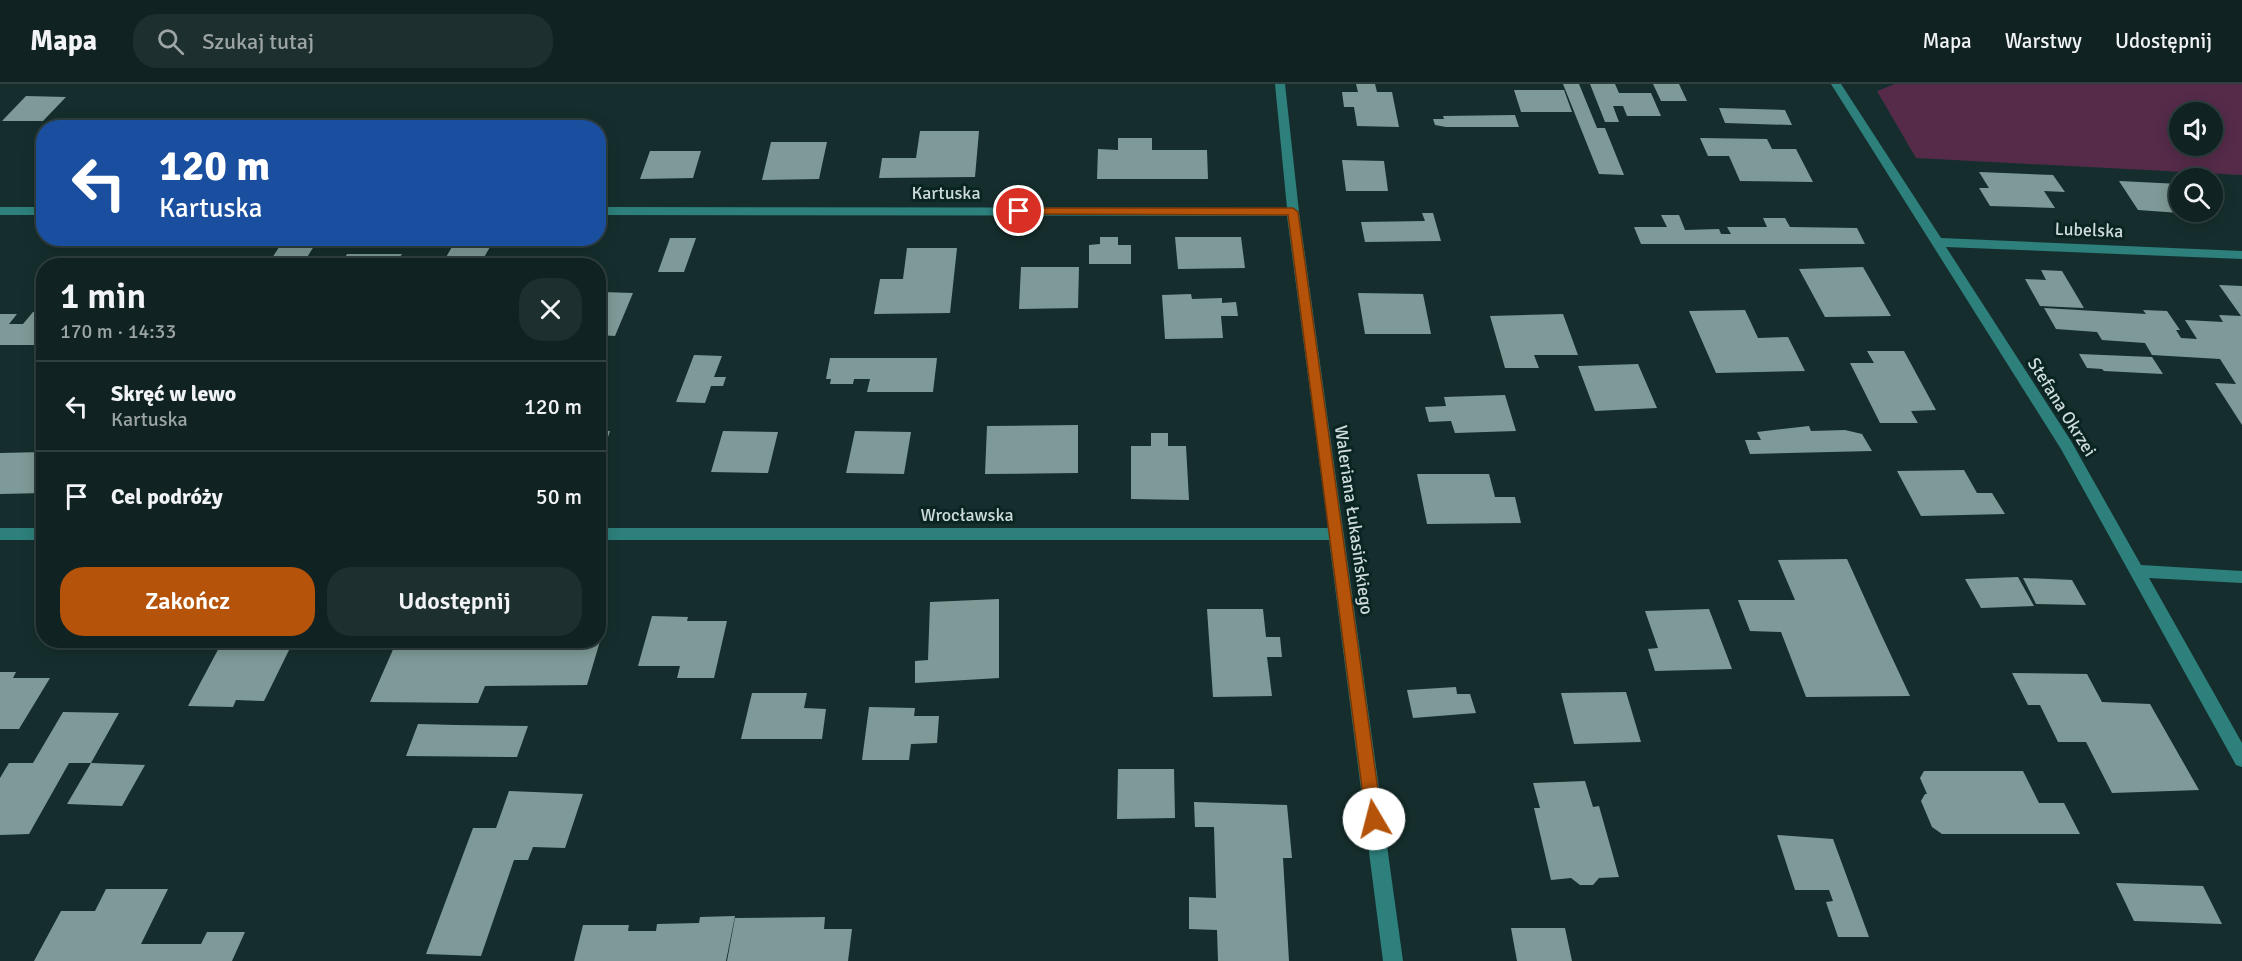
<!DOCTYPE html>
<html lang="pl">
<head>
<meta charset="utf-8">
<style>
  body { margin:0; font-family:Signika,sans-serif; background:#1e2f2f; color:#f1f3f6; height:100vh; display:flex; flex-direction:column; font-size:22px; white-space:nowrap }
  * { box-sizing:border-box; margin:0 }
  p { font-size:20px; color:#9ca4a5 }
  .icon { flex:none; width:33px; height:33px; fill:none; stroke:currentColor; stroke-width:2; stroke-linecap:round; stroke-linejoin:round }
  .map { position:relative; flex:1; overflow:hidden }
  .sheet { position:absolute; left:36px; top:174px; width:570px; height:390px; display:flex; flex-direction:column; background:#102222; border-radius:24px; box-shadow:0 3px 15px #0003,0 0 0 2px #303f40 }
  .sheet>* { flex:none }
  .hud { position:absolute; left:36px; top:36px; width:570px; height:126px; border-radius:24px; box-shadow:0 3px 15px #0003,0 0 0 2px #303f40; background:#1a4fa0; color:#fff; overflow:hidden }
  .buttons { position:absolute; left:2169px; top:18px; display:grid; gap:12px }
  .buttons a { display:grid; place-items:center; width:54px; height:54px; border-radius:50%; background:#102222; box-shadow:0 3px 15px #0003,0 0 0 2px #303f40; font-size:30px }
  .pin { position:absolute; display:grid; place-items:center; width:51px; height:51px; color:#fff; margin:-26px; border:3px solid #fff; border-radius:50%; box-shadow:0 2px 6px #0007 }
  .me { position:absolute; width:66px; margin:-33px; rotate:352deg; stroke-linejoin:round; filter:drop-shadow(0 0 4px #0008) }
  .turn { display:flex; align-items:center; gap:21px; height:126px; padding:0 24px; font-size:27px }
  .turn .icon { width:78px; height:78px; stroke-width:2.5 }
  .turn b { display:block; font-size:42px; line-height:51px }
  .round { display:grid; place-items:center; flex:none; width:63px; height:63px; border-radius:24px; background:#1e2f2f }
  .summary { display:flex; align-items:center; justify-content:space-between; height:102px; padding:0 24px }
  h1 { font-size:36px; font-weight:600; line-height:45px }
  .cta { display:flex; gap:12px; margin-top:auto; padding:12px 24px }
  .cta a { flex:1; height:69px; border-radius:24px; background:#b45309; color:#fff; font-size:24px; font-weight:600; line-height:69px; text-align:center }
  .cta a+a { background:#1e2f2f; color:#f1f3f6 }
  ul { padding:0; list-style:none }
  li { display:flex; align-items:center; gap:18px; height:90px; padding:0 24px; border-top:2px solid #303f40 }
  li div { flex:1 }
  li b { display:block; font-size:22px }
  li em { font-style:normal }
  header { display:flex; align-items:center; gap:36px; box-sizing:border-box; height:84px; padding:0 30px; background:#102222; border-bottom:2px solid #303f40 }
  header strong { font-size:28px }
  nav { display:flex; gap:33px; margin-inline-start:auto; font-size:21px }
  .search { width:420px; height:54px; background:#1e2f2f; display:flex; align-items:center; gap:15px; box-sizing:border-box; padding:0 21px; border-radius:24px; color:#9ca4a5; font-size:22px }
  .map>svg:first-child { display:block }
  .green { fill:#552b49; fill-rule:evenodd }
  .building { fill:#7e9a98 }
  .lines { fill:none; stroke-linecap:round; stroke-linejoin:round }
  .minor { fill:#2d807c; fill-rule:evenodd }
  .route { fill:#b45309; stroke:#753606; stroke-width:1.5 }
  .labels { text-anchor:middle; dominant-baseline:central; stroke-width:6; stroke-linejoin:round; paint-order:stroke }
  .street-label { font-size:18px; fill:#cddcdb; stroke:#0a2423 }
</style>
</head>
<body>
<header>
<strong>Mapa</strong>
<div class="search"><svg class="icon" aria-label="search" viewBox="0 0 24 24"><circle cx="10" cy="10" r="6"/><path d="M15 15l6 6"/></svg>Szukaj tutaj</div>
<nav><a>Mapa</a><a>Warstwy</a><a>Udostępnij</a></nav>
</header>
<div class="map">
<svg width="2242" height="877" viewBox="0 0 2242 877">
  <rect width="100%" height="100%" fill="#152e2d"/>
  <!-- green -->
  <path class="green" d="M 1895,0 L 2242,0 L 2242,91 L 1916,74 L 1877,7 ZM 2180,28 L 2212,28 L 2212,62 L 2180,62 Z"/>
  <!-- building -->
  <path class="building" d="M 1356,0 L 1375,0 L 1377,8 L 1392,8 L 1399,43 L 1357,42 L 1354,23 L 1344,23 L 1342,8 L 1358,8 Z
    M 1563,0 L 1579,0 L 1597,44 L 1605,44 L 1624,91 L 1599,90 Z
    M 1590,0 L 1615,0 L 1619,9 L 1651,9 L 1661,32 L 1627,32 L 1623,22 L 1613,22 L 1619,38 L 1605,38 Z
    M 1653,0 L 1679,0 L 1687,17 L 1661,17 Z
    M 1514,6 L 1564,6 L 1572,28 L 1521,28 Z
    M 26,12 L 66,13 L 43,37 L 2,37 Z
    M 1719,24 L 1785,26 L 1792,41 L 1725,39 Z
    M 1515,31 L 1519,43 L 1446,43 L 1435,41 L 1433,35 L 1444,35 L 1443,32 Z
    M 920,47 L 979,47 L 975,93 L 879,94 L 882,74 L 916,74 Z
    M 1118,54 L 1152,54 L 1152,66 L 1207,66 L 1208,95 L 1097,95 L 1098,65 L 1118,66 Z
    M 1700,54 L 1767,55 L 1772,65 L 1796,65 L 1813,98 L 1740,97 L 1729,72 L 1708,72 Z
    M 771,58 L 827,58 L 819,95 L 762,96 Z
    M 650,67 L 701,67 L 693,94 L 640,95 Z
    M 1342,76 L 1384,77 L 1388,107 L 1346,107 Z
    M 1979,88 L 2053,91 L 2065,108 L 2044,107 L 2055,124 L 1990,122 L 1979,104 L 1989,104 Z
    M 2119,97 L 2180,100 L 2180,129 L 2138,126 Z
    M 2212,124 L 2218,131 L 2185,129 L 2185,128 L 2212,128 Z
    M 1422,129 L 1433,129 L 1441,157 L 1365,158 L 1361,138 L 1425,137 Z
    M 1661,131 L 1679,131 L 1685,146 L 1719,145 L 1721,150 L 1731,150 L 1727,143 L 1767,143 L 1763,134 L 1785,134 L 1790,143 L 1857,144 L 1865,160 L 1641,160 L 1634,143 L 1667,143 Z
    M 1100,153 L 1118,153 L 1118,161 L 1131,161 L 1131,180 L 1089,180 L 1089,161 L 1100,160 Z
    M 1175,153 L 1241,153 L 1245,184 L 1178,185 Z
    M 285,154 L 319,154 L 306,175 L 272,174 Z
    M 457,154 L 465,154 L 494,156 L 479,182 L 441,182 Z
    M 670,154 L 696,154 L 684,188 L 658,188 Z
    M 907,164 L 957,164 L 950,229 L 874,230 L 880,195 L 903,195 Z
    M 347,170 L 402,170 L 398,176 L 435,176 L 432,182 L 340,182 Z
    M 178,178 L 234,178 L 232,182 L 175,182 Z
    M 1021,183 L 1079,183 L 1078,224 L 1019,225 Z
    M 1863,183 L 1891,232 L 1825,233 L 1799,185 Z
    M 2041,186 L 2062,187 L 2084,224 L 2040,222 L 2025,195 L 2046,196 Z
    M 2219,201 L 2242,202 L 2242,341 L 2215,299 L 2236,300 L 2220,275 L 2152,271 L 2145,259 L 2102,256 L 2097,248 L 2056,245 L 2044,224 L 2146,230 L 2143,226 L 2167,227 L 2180,246 L 2176,246 L 2181,254 L 2197,255 L 2185,236 L 2223,238 L 2219,231 L 2241,232 Z
    M 602,208 L 633,209 L 615,252 L 598,251 L 598,215 Z
    M 1358,209 L 1423,210 L 1431,250 L 1365,250 Z
    M 1191,210 L 1192,215 L 1222,214 L 1222,219 L 1236,218 L 1238,232 L 1221,232 L 1223,254 L 1165,255 L 1162,211 Z
    M 1745,226 L 1758,254 L 1788,253 L 1805,287 L 1716,289 L 1689,227 Z
    M 33,228 L 44,228 L 44,255 L 39,261 L 0,261 L 0,230 L 17,230 L 9,240 L 23,240 Z
    M 1563,230 L 1578,271 L 1534,271 L 1539,284 L 1505,284 L 1490,232 Z
    M 1867,267 L 1904,267 L 1936,326 L 1911,327 L 1918,339 L 1880,339 L 1850,279 L 1874,279 Z
    M 2079,270 L 2152,273 L 2163,290 L 2104,287 L 2102,285 L 2087,284 Z
    M 694,271 L 722,272 L 714,293 L 726,293 L 723,302 L 711,302 L 705,319 L 676,318 Z
    M 830,274 L 937,274 L 933,308 L 867,308 L 870,295 L 854,295 L 853,300 L 830,300 L 831,295 L 826,295 Z
    M 1638,280 L 1657,324 L 1595,327 L 1578,282 Z
    M 1505,311 L 1516,347 L 1455,349 L 1451,337 L 1429,338 L 1425,323 L 1446,322 L 1444,313 Z
    M 1078,341 L 1078,389 L 985,390 L 987,342 Z
    M 1809,342 L 1811,347 L 1845,346 L 1862,350 L 1872,367 L 1750,370 L 1745,356 L 1761,356 L 1757,348 Z
    M 598,347 L 610,347 L 599,381 L 598,381 Z
    M 723,347 L 778,348 L 768,389 L 711,388 Z
    M 855,347 L 911,348 L 904,390 L 846,389 Z
    M 1151,349 L 1168,349 L 1168,362 L 1186,362 L 1189,416 L 1131,415 L 1131,362 L 1151,362 Z
    M 44,368 L 44,409 L 0,410 L 0,369 Z
    M 1964,386 L 1977,409 L 1992,409 L 2005,430 L 1921,432 L 1897,387 Z
    M 1417,390 L 1489,390 L 1495,413 L 1515,413 L 1521,439 L 1427,440 Z
    M 1847,475 L 1880,548 L 1910,612 L 1806,613 L 1781,548 L 1750,547 L 1738,516 L 1795,516 L 1778,476 Z
    M 2018,493 L 2034,522 L 1981,524 L 1965,495 Z
    M 2023,494 L 2072,496 L 2086,521 L 2036,520 Z
    M 999,515 L 999,594 L 915,599 L 915,577 L 928,576 L 930,518 Z
    M 1207,525 L 1263,525 L 1266,553 L 1280,553 L 1282,573 L 1267,573 L 1272,612 L 1213,613 Z
    M 1709,525 L 1732,585 L 1655,587 L 1648,565 L 1658,564 L 1645,527 Z
    M 652,532 L 688,533 L 687,537 L 727,537 L 714,594 L 677,594 L 680,582 L 638,582 Z
    M 598,537 L 606,537 L 587,601 L 485,602 L 478,619 L 370,618 L 395,561 L 435,562 L 437,556 L 459,556 L 457,562 L 499,562 L 501,557 L 598,556 Z
    M 221,560 L 291,562 L 264,617 L 236,616 L 233,623 L 188,622 Z
    M 0,588 L 16,588 L 13,594 L 50,594 L 19,645 L 0,645 Z
    M 2012,589 L 2087,590 L 2102,618 L 2150,620 L 2199,706 L 2112,709 L 2086,658 L 2058,658 L 2040,621 L 2028,621 Z
    M 1456,603 L 1457,610 L 1470,610 L 1476,629 L 1413,634 L 1407,606 Z
    M 1626,608 L 1641,658 L 1574,660 L 1561,609 Z
    M 752,609 L 807,609 L 804,624 L 826,625 L 822,655 L 741,655 Z
    M 869,623 L 915,624 L 914,632 L 939,632 L 937,659 L 911,660 L 909,676 L 862,676 Z
    M 63,628 L 119,629 L 91,679 L 69,679 L 29,750 L 0,751 L 0,694 L 9,679 L 33,679 Z
    M 418,640 L 456,641 L 528,642 L 517,673 L 406,672 Z
    M 91,679 L 145,681 L 122,722 L 67,720 Z
    M 1118,685 L 1174,685 L 1175,734 L 1117,735 Z
    M 1924,687 L 2023,687 L 2039,719 L 2064,719 L 2080,750 L 1942,750 L 1932,743 L 1921,717 L 1925,710 L 1927,710 L 1920,694 Z
    M 1585,697 L 1593,723 L 1599,722 L 1619,793 L 1599,794 L 1593,801 L 1580,801 L 1571,794 L 1551,796 L 1534,724 L 1540,724 L 1533,699 Z
    M 509,707 L 583,710 L 565,764 L 533,763 L 528,776 L 514,776 L 481,872 L 426,870 L 473,744 L 496,744 Z
    M 1194,718 L 1287,721 L 1292,774 L 1283,774 L 1289,877 L 1218,877 L 1217,846 L 1189,845 L 1189,813 L 1216,814 L 1214,743 L 1195,743 Z
    M 1777,751 L 1833,755 L 1869,853 L 1838,853 L 1826,818 L 1833,817 L 1829,806 L 1795,806 Z
    M 2116,799 L 2203,802 L 2222,840 L 2134,837 Z
    M 106,805 L 168,805 L 141,860 L 201,860 L 207,848 L 245,848 L 232,877 L 34,877 L 61,827 L 95,827 Z
    M 735,832 L 726,877 L 574,877 L 583,841 L 629,841 L 628,847 L 656,847 L 657,840 L 699,839 L 700,833 Z
    M 825,833 L 824,845 L 852,845 L 848,877 L 727,877 L 735,834 Z
    M 1511,844 L 1565,844 L 1572,877 L 1517,877 Z"/>
  <g class="lines">
    <!-- minor -->
    <path class="minor" d="M 1275,0 L 1285,0 L 1299,128 L 1403,877 L 1383,877 L 1329,456 L 598,456 L 598,444 L 1328,444 L 1287,132 L 598,131 L 598,123 L 1287,124 Z
      M 1831,0 L 1841,0 L 1941,154 L 2242,167 L 2242,175 L 1946,163 L 2071,357 L 2141,481 L 2242,487 L 2242,499 L 2149,494 L 2242,659 L 2242,683 L 2236,681 L 2061,365 Z
      M 0,123 L 44,123 L 44,131 L 0,131 Z
      M 0,444 L 44,444 L 44,456 L 0,456 Z"/>
  </g>
  <!-- route -->
  <path class="route" d="M 1019,124 L 1293,124 L 1298,128 L 1382,735 L 1380,740 L 1374,742 L 1368,740 L 1366,735 L 1288,131 L 1015,130 L 1015,125 Z"/>
  <g class="labels">
    <!-- street labels -->
    <g class="street-label">
      <text x="946" y="109">Kartuska</text>
      <text transform="translate(2089 146) rotate(2)">Lubelska</text>
      <text transform="translate(2062 323) rotate(58)">Stefana Okrzei</text>
      <text x="967" y="431">Wrocławska</text>
      <text transform="translate(1354 436) rotate(82)">Waleriana Łukasińskiego</text>
    </g>
  </g>
</svg>
<div class="buttons">
<a><svg class="icon" aria-label="sound" viewBox="0 0 24 24"><path d="M4 9h4l5-4v14l-5-4H4zM17 9q2 3 0 6"/></svg></a>
<a><svg class="icon" aria-label="search" viewBox="0 0 24 24"><circle cx="10" cy="10" r="6"/><path d="M15 15l6 6"/></svg></a>
</div>
<div class="pin" style="left:1019px;top:127px;background:#d93025"><svg class="icon" aria-label="arrive" viewBox="0 0 24 24"><path d="M6 21V4h12l-3 4 3 4H6"/></svg></div>
<svg class="me" style="left:1374px;top:735px" viewBox="-20 -20 40 40"><circle r="19" fill="#fff"/><path d="M0-13L10 11 0 6-10 11z" fill="#b45309"/></svg>
<div class="hud">
<div class="turn"><svg class="icon" aria-label="left" viewBox="0 0 24 24"><path d="M17 20v-9H6M10 6l-5 5 5 5"/></svg><div><b>120 m</b>Kartuska</div></div>
</div>
<section class="sheet">
<div class="summary"><div><h1>1 min</h1><p>170 m · 14:33</p></div><a class="round"><svg class="icon" aria-label="close" viewBox="0 0 24 24"><path d="M6 6l12 12M18 6L6 18"/></svg></a></div>
<ul>
<li><svg class="icon" aria-label="left" viewBox="0 0 24 24"><path d="M17 20v-9H6M10 6l-5 5 5 5"/></svg><div><b>Skręć w lewo</b><p>Kartuska</p></div><em>120 m</em></li>
<li><svg class="icon" aria-label="arrive" viewBox="0 0 24 24"><path d="M6 21V4h12l-3 4 3 4H6"/></svg><div><b>Cel podróży</b></div><em>50 m</em></li>
</ul>
<div class="cta"><a>Zakończ</a><a>Udostępnij</a></div>
</section>
</div>
</body>
</html>
